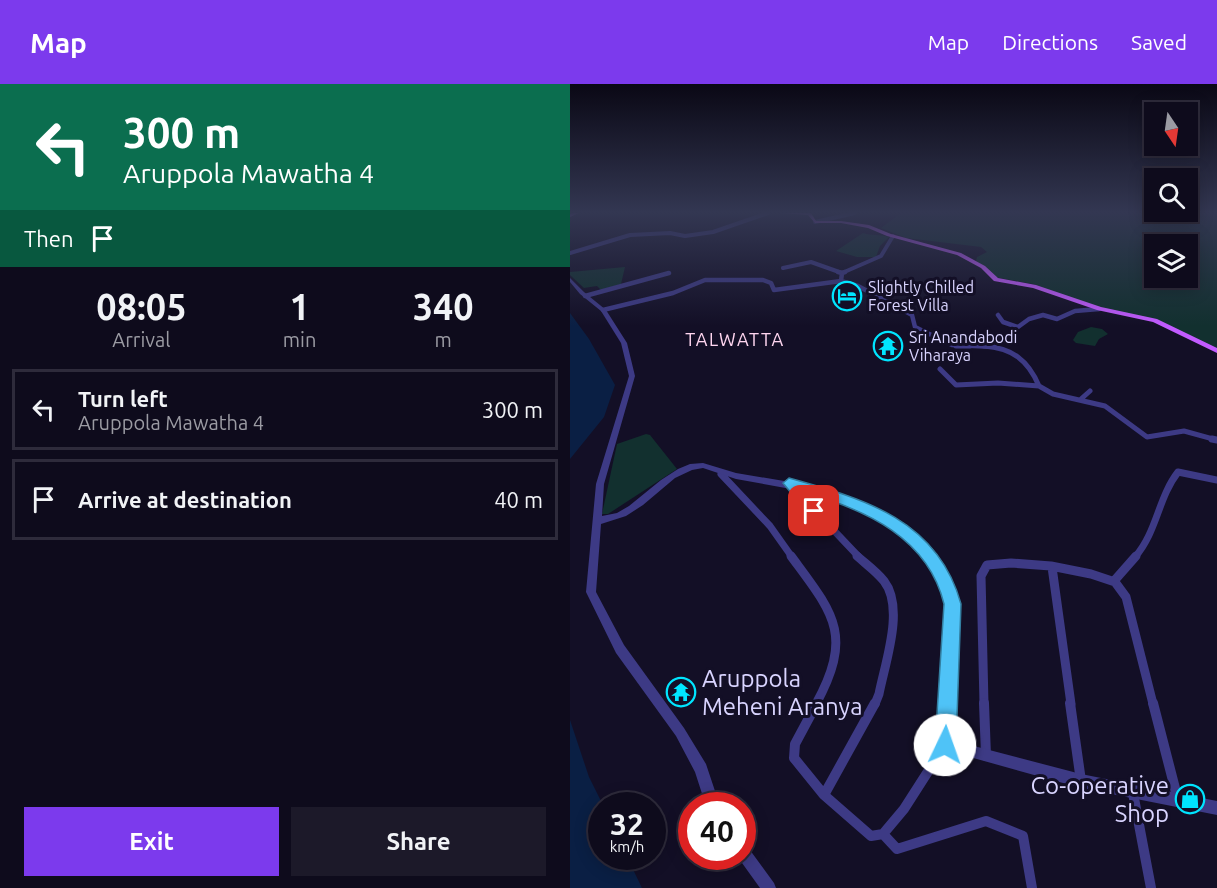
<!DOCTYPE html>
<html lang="en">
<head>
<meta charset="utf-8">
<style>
  body { margin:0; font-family:Ubuntu,sans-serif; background:#1c1929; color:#f1f3f6; height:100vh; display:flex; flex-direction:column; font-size:22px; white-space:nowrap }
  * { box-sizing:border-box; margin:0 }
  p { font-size:20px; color:#9b9ba3 }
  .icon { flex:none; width:33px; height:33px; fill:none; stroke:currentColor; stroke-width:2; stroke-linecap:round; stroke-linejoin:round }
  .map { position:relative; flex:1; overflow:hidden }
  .sheet { display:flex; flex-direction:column; background:#0e0b1c; width:570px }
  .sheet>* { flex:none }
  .banner { background:#0b6e4f; color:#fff; overflow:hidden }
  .needle { width:39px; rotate:167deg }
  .fabs { position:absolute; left:574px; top:18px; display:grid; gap:12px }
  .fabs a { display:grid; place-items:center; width:54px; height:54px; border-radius:0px; background:#0e0b1c; box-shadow:0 3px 15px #0003,0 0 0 2px #2e2b3b; font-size:30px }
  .speed { position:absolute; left:18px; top:708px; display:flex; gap:12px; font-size:30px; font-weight:700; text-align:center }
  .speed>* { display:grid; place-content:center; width:78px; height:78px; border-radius:50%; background:#0e0b1c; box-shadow:0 3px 15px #0003,0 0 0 2px #2e2b3b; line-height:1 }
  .speed small { font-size:15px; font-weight:400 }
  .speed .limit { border:9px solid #d22; background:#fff; color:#111 }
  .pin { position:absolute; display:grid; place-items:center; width:51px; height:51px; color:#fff; margin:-26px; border-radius:12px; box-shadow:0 3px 9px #0006 }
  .me { position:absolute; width:66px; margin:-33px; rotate:3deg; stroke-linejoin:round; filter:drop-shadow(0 0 4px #0008) }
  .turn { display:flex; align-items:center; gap:21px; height:126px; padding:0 24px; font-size:27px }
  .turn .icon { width:78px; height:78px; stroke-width:2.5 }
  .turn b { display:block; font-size:42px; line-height:51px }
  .then { display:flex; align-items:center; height:57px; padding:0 24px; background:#0003; gap:12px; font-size:22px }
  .eta { display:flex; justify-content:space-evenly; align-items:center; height:102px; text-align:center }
  .eta b { font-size:36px; font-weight:700; line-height:42px }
  .action { display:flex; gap:12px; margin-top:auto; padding:12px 24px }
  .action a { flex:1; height:69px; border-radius:0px; background:#7c3aed; color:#fff; font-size:24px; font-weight:700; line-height:69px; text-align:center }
  .action a+a { background:#1c1929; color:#f1f3f6 }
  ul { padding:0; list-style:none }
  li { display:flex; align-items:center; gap:18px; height:81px; margin:0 12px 9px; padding:0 12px; border:3px solid #2e2b3b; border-radius:0px }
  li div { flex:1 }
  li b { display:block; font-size:22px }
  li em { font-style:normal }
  header { display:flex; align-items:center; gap:36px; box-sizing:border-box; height:84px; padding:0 30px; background:#7c3aed; color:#fff }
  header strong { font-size:28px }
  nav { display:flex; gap:33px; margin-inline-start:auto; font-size:21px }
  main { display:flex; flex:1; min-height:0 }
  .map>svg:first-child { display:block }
  .green { fill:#12302f; fill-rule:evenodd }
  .water { fill:#0a1f44 }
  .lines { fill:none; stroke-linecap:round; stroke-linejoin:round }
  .minor-far5 { stroke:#3d3a85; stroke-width:4 }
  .minor-far4 { stroke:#3d3a85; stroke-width:4.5 }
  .minor-far3 { stroke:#3d3a85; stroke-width:5 }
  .minor-far2 { stroke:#3d3a85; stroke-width:7 }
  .minor-far1 { stroke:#3d3a85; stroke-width:9 }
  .minor { stroke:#3d3a85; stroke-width:10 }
  .tertiary { fill:#3d3a85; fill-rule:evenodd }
  .primary { fill:#c25bff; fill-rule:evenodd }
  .route { fill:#4fc3f7; stroke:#337fa1; stroke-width:1.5 }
  .labels { text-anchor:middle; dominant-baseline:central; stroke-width:6; stroke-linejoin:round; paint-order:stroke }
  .far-poi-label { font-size:16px; fill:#d9d4ff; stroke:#130f26; text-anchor:start }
  .far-quarter-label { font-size:18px; letter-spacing:1.5px; fill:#ffd6f0; stroke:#130f26 }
  .near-poi-label { font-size:24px; fill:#d9d4ff; stroke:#130f26; text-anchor:start }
</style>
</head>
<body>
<header>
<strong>Map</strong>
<nav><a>Map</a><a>Directions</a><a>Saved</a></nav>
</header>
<main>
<section class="sheet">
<div class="banner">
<div class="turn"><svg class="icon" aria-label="left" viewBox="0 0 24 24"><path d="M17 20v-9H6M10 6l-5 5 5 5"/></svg><div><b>300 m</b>Aruppola Mawatha 4</div></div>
<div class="then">Then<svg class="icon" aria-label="arrive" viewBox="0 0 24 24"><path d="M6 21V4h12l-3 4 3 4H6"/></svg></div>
</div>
<div class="eta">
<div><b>08:05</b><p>Arrival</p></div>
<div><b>1</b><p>min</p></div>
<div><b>340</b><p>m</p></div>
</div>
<ul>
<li><svg class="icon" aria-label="left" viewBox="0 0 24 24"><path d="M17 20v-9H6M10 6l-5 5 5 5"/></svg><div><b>Turn left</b><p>Aruppola Mawatha 4</p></div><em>300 m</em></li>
<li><svg class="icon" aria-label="arrive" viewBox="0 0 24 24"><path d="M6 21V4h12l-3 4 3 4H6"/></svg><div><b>Arrive at destination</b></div><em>40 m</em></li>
</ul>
<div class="action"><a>Exit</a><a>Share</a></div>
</section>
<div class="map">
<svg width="647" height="804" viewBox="0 0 647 804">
  <rect width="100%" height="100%" fill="#130f26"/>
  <!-- green -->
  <path class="green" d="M 331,129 L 647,129 L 647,265 L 595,240 L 521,221 L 463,200 L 424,193 L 406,177 L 407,173 L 417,168 L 411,163 L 336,154 L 311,144 ZM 585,160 L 618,160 L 618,194 L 585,194 Z
    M 293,149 C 302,152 309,150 319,153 L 310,162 L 306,173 L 287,173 L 266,167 Z
    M 55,183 L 51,200 L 31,206 L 27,202 L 14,204 L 0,191 L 0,188 Z
    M 521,243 L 532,245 L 538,250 L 529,255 L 525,262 L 506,259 L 503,256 L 508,248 Z
    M 76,350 L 80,351 L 107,385 L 38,430 L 32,430 L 47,360 Z"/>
  <!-- water -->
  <path class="water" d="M 0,229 L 19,255 L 45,301 L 34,333 L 0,375 Z
    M 0,636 L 19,693 L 33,721 L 32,772 L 57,773 L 72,804 L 0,804 Z"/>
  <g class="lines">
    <!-- minor-far5 -->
    <path class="minor-far5" d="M 245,138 L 285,129
      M 0,169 L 60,151 L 100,149 L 115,152 L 143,148 L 198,129
      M 213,184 L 241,178 L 272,189
      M 272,189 L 311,172 L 323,152"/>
    <!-- minor-far4 -->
    <path class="minor-far4" d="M 268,188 L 272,189
      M 271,197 L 288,202 L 342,231 L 345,243 L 382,261 L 425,263
      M 15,212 L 99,189
      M 33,226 L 103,209 L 135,196 L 193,196 L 201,199 L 204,206 L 271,197 L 272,189 L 275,188
      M 428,231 L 433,238 L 448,243 L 459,235 L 473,231 L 487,235 L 505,227 L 529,225"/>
    <!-- minor-far3 -->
    <path class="minor-far3" d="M 386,262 L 400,262
      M 414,262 C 442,264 458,276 469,302
      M 370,285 L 386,301 L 428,299 L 469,302 L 483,310 L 535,322 L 577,353 L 614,347 L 647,356
      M 511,315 L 520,307"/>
    <!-- minor-far2 -->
    <path class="minor-far2" d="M 642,355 L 647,356
      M 151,390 L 200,442 L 222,473
      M 219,399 L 289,473
      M 565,473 C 587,448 588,414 608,388 L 647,396"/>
    <!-- minor-far1 -->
    <path class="minor-far1" d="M 221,472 C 263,529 284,550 246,620
      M 287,472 C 296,480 307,488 314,497 C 335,524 315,579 309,610 L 305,620
      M 482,483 L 501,620
      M 544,497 L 566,472
      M 414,620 L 411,492 L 417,481 L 441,479 L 481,482 L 521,490 L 545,498 L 556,513 L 583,620"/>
    <!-- minor -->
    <path class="minor" d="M 247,619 L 225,660 L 224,674 L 254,711 L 301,752 L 313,750 L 334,725 L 375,661
      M 414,619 L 416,672
      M 500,619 L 511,697
      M 583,619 L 608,716
      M 563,709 L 581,804
      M 254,711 L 305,619
      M 313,750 L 327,765 L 416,737 L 453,752 L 462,804"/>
    <!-- tertiary -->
    <path class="tertiary" d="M 0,194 L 14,208 L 36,226 L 57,259 L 65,292 L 34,400 L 32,432 L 47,429 L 59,422 L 91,396 L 108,385 L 120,380 L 133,379 L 166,389 L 232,400 L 265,409 L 300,422 L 328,438 L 353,458 L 373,484 L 387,520 L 381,656 L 511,690 L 647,717 L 647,731 L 511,704 L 371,665 L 369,661 L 377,520 L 365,490 L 347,464 L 322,443 L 293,427 L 263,415 L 232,407 L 166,395 L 133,384 L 122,386 L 105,394 L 73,421 L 56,432 L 31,440 L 26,508 L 54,561 L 114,644 L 136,680 L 150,722 L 136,722 L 125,688 L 106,652 L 46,569 L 16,508 L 26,400 L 59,292 L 51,259 L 31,227 L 10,210 L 0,198 Z
      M 172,760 L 177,762 L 204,799 L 206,804 L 190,804 L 167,772 L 172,772 Z"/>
    <!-- primary -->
    <path class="primary" d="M 2,129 L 9,129 L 0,133 L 0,130 Z
      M 210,129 L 241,129 L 246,137 L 271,137 L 299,141 L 321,150 L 391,169 L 415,182 L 428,194 L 466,201 L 531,223 L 587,235 L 647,264 L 647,269 L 583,238 L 527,226 L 463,204 L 424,197 L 411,184 L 387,171 L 317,152 L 298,144 L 271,139 L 245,139 L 238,131 Z"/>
  </g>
  <!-- sky -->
  <linearGradient id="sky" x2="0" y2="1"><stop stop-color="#0a0815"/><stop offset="0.53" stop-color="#333752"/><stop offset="1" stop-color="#333752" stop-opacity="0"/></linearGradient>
  <rect width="647" height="242" fill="url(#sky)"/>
  <!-- route -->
  <path class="route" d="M 219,394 C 295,415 368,436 391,520 L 386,661 L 383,669 L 375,672 L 368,669 L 365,661 L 374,520 C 358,454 296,426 237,409 L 252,427 L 250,431 L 239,431 L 213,399 Z"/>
  <!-- icons -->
  <defs>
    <g id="hotel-ring" transform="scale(1.5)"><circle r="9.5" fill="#130f26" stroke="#00e5ff" stroke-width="1.5"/><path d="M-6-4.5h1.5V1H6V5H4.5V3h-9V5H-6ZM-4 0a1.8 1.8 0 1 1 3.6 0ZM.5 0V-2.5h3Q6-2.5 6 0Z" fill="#00e5ff"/></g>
    <g id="temple-ring" transform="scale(1.5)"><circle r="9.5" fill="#130f26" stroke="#00e5ff" stroke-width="1.5"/><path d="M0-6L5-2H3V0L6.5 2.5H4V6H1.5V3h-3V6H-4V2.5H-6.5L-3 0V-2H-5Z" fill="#00e5ff"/></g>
    <g id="shop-ring" transform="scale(1.5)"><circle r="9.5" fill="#130f26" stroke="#00e5ff" stroke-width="1.5"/><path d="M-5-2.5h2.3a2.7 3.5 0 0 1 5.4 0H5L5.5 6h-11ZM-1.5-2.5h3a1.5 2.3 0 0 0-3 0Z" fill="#00e5ff"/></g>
  </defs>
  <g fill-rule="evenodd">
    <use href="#hotel-ring" x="277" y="212"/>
    <use href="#temple-ring" x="318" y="262"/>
    <use href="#temple-ring" x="111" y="608"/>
    <use href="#shop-ring" x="620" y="715"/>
  </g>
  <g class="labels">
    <!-- far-poi labels -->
    <g class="far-poi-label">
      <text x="298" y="203">Slightly Chilled<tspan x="298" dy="18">Forest Villa</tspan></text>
      <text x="339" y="253">Sri Anandabodi<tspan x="339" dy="18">Viharaya</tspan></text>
    </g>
    <!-- far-quarter labels -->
    <g class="far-quarter-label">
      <text x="165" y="255">TALWATTA</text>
    </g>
    <!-- near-poi labels -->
    <g class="near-poi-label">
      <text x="132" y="594">Aruppola<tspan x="132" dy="28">Meheni Aranya</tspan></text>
      <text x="599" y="701" text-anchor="end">Co-operative<tspan x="599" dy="28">Shop</tspan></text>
    </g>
  </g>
</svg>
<div class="fabs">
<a><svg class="needle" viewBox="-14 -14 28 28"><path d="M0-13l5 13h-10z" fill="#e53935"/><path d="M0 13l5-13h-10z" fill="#9b9ba3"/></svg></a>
<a><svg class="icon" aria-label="search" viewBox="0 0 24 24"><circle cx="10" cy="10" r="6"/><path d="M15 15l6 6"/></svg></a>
<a><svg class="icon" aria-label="layers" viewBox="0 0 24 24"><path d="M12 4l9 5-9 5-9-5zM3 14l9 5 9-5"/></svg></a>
</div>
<div class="speed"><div>32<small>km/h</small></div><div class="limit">40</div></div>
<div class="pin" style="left:244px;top:427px;background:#d93025"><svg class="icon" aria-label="arrive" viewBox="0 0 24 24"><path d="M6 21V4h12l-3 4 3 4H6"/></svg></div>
<svg class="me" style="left:375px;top:661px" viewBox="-20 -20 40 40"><circle r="19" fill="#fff"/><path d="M0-13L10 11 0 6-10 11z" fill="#4fc3f7"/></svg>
</div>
</main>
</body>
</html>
